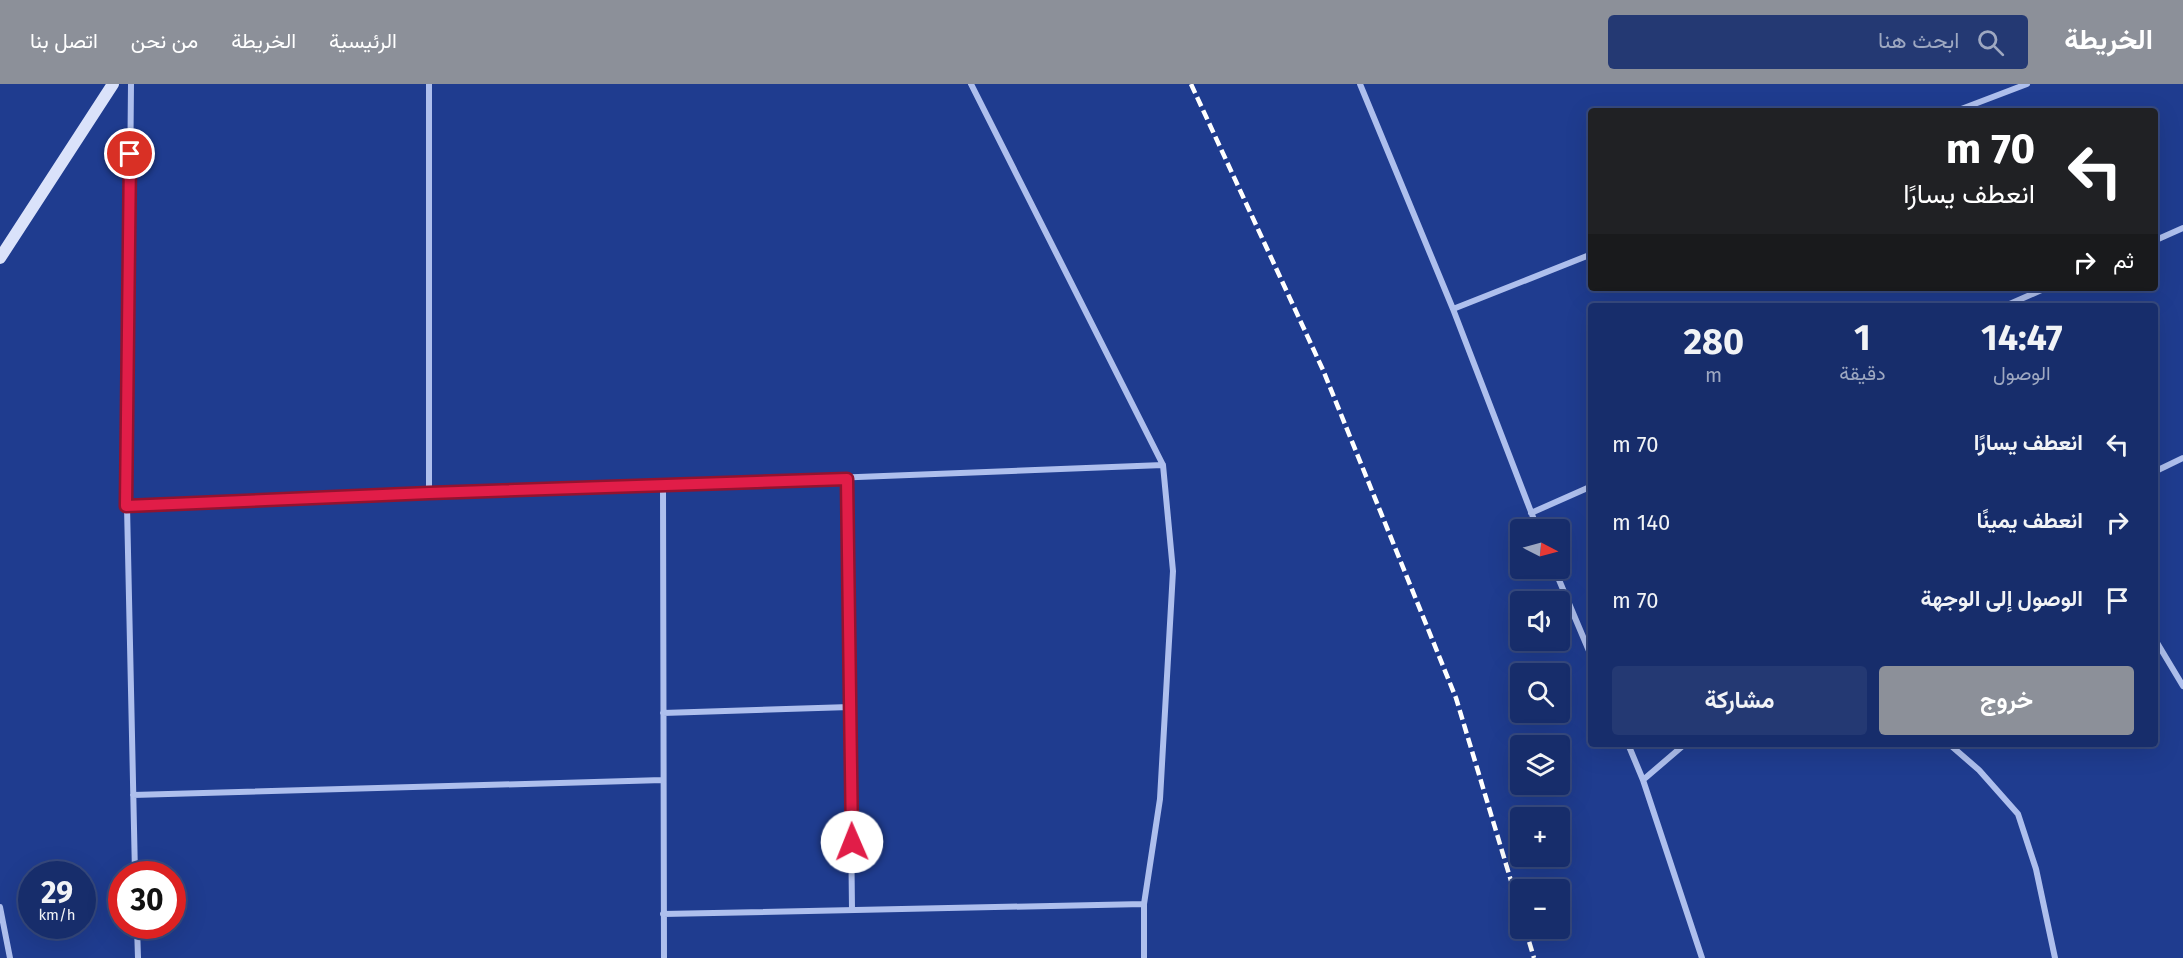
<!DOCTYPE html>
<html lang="ar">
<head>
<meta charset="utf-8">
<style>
  body { margin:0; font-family:"Fira Sans",Vazirmatn,sans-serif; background:#243973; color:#f1f3f6; direction:rtl; height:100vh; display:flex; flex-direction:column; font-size:22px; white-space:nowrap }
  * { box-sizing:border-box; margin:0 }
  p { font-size:20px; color:#9ea8c1 }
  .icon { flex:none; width:33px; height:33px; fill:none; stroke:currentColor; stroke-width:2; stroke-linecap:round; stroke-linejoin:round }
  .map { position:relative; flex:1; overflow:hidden; direction:ltr }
  .details { position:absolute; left:1588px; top:219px; width:570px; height:444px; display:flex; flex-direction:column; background:#172d6b; border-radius:6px; box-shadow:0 6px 24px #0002,0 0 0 2px #36497e; direction:rtl }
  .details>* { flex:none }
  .hud { position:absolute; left:1588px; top:24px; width:570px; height:183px; border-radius:6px; box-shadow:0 6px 24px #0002,0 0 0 2px #36497e; direction:rtl; background:#202124; color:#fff; overflow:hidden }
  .needle { width:39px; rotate:96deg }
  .fabs { position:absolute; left:1510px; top:435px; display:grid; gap:12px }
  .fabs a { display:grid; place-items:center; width:60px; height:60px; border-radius:6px; background:#172d6b; box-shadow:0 6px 24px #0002,0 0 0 2px #36497e; font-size:30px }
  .speed { position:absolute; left:18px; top:777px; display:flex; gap:12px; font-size:30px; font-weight:700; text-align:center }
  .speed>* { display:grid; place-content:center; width:78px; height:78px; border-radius:50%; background:#172d6b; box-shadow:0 6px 24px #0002,0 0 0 2px #36497e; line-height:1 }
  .speed small { font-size:15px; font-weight:400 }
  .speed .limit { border:9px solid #d22; background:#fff; color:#111 }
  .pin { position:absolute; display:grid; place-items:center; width:51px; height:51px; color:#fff; margin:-26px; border:3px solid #fff; border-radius:50%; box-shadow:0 2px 6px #0007 }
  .me { position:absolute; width:66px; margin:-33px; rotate:359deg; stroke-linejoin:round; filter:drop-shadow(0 0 4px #0008) }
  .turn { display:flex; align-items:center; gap:21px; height:126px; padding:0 24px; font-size:27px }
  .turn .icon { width:78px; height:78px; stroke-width:2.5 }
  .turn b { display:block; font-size:42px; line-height:51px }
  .then { display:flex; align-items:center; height:57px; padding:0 24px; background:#0003; gap:12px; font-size:22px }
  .eta { display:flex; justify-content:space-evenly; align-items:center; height:102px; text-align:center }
  .eta b { font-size:36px; font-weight:700; line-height:42px }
  .cta { display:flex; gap:12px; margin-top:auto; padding:12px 24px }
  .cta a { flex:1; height:69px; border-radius:6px; background:#8c9099; color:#fff; font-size:24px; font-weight:700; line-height:69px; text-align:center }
  .cta a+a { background:#243973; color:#f1f3f6 }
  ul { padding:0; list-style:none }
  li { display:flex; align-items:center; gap:18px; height:78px; padding:0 24px }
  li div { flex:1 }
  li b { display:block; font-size:22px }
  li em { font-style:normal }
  header { display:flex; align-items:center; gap:36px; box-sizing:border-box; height:84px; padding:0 30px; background:#8c9099; color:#fff }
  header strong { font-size:28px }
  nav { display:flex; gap:33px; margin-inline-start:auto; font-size:21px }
  .search { width:420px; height:54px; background:#243973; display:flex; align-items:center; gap:15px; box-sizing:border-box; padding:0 21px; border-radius:6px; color:#9ea8c1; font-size:22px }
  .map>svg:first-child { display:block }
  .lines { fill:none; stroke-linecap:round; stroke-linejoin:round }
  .minor { stroke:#aebfed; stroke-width:6 }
  .secondary { stroke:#dae2fa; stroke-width:12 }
  .rail { stroke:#fff; stroke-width:4.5; stroke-dasharray:10 4.5; stroke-linecap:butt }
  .route-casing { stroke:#92132f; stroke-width:15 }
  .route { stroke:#e11d48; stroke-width:10 }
</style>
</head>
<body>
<header>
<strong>الخريطة</strong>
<div class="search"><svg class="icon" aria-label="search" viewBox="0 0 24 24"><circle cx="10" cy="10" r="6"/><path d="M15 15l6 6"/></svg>ابحث هنا</div>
<nav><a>الرئيسية</a><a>الخريطة</a><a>من نحن</a><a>اتصل بنا</a></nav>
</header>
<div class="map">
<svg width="2183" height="874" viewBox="0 0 2183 874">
  <rect width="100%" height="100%" fill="#1f3c8f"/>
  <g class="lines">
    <!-- minor -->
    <path class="minor" d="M 131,0 L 127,422 L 135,790
      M 971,0 L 1163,381 L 1173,487 L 1160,715 L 1144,820 L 1144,874
      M 1360,0 L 1453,225 L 1538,446
      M 1956,27 L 2027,0
      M 2156,156 L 2183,144
      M 2005,222 L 2046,204
      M 1453,225 L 1592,170
      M 2156,387 L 2183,374
      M 847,395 L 852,825
      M 663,401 L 664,874
      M 429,409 L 429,0
      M 127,422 C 472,407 817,397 1163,381
      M 1531,429 L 1592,402
      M 1554,484 L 1592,574
      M 2156,557 L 2183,602
      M 663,629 L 850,623
      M 1628,660 L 1643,696 L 1702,874
      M 1949,660 L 1979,686 L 2018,730 L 2036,785 L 2055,874
      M 1643,696 L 1685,660
      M 133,711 L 663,696
      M 0,823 L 10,874
      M 663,830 L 1144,820
      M 137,842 L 138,874"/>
    <!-- secondary -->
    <path class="secondary" d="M 0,174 L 113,0"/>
    <!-- rail -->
    <path class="rail" d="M 1191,0 L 1323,286 L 1456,614 L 1521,830
      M 1525,844 L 1534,874"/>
  </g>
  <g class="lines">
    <!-- route casing -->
    <g class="route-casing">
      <path id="route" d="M 130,70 L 126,422 L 429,409 L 847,395 L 852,758"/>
    </g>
    <!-- route -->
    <use href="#route" class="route"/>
  </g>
</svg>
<div class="fabs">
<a><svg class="needle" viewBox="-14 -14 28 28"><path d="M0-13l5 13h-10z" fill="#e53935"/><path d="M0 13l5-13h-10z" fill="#9ea8c1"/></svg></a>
<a><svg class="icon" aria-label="sound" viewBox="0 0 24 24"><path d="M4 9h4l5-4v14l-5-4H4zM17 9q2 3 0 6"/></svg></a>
<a><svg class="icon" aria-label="search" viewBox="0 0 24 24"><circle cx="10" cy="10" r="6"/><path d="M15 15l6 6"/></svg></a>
<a><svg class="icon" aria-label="layers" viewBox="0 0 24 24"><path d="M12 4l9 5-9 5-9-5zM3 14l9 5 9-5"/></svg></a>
<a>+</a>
<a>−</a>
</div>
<div class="speed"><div>29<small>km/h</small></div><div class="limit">30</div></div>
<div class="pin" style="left:130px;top:70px;background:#d93025"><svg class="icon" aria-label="arrive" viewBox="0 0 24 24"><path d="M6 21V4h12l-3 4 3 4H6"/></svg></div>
<svg class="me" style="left:852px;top:758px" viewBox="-20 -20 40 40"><circle r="19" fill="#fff"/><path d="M0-13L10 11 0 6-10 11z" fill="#e11d48"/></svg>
<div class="hud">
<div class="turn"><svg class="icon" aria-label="left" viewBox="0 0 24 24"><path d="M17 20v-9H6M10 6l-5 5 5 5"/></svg><div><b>70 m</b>انعطف يسارًا</div></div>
<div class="then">ثم<svg class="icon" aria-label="right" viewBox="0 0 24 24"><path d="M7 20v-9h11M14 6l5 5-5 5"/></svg></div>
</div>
<section class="details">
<div class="eta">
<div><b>14:47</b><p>الوصول</p></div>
<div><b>1</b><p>دقيقة</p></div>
<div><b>280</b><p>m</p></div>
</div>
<ul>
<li><svg class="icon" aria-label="left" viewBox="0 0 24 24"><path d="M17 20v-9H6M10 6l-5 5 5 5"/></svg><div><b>انعطف يسارًا</b></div><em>70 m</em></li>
<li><svg class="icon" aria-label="right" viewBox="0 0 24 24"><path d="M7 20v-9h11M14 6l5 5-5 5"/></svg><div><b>انعطف يمينًا</b></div><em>140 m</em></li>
<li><svg class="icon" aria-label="arrive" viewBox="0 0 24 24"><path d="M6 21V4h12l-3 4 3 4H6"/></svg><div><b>الوصول إلى الوجهة</b></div><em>70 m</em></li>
</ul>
<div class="cta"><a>خروج</a><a>مشاركة</a></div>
</section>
</div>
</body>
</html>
